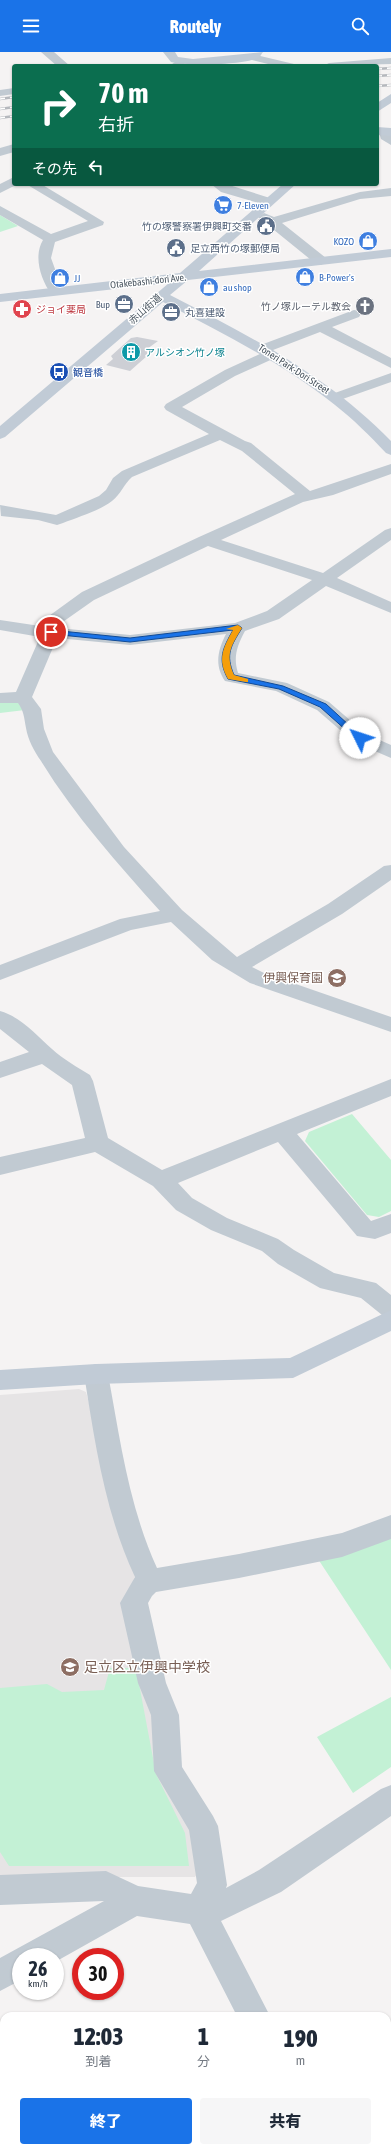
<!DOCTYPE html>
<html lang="ja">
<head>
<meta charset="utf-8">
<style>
  body { margin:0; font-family:"Asap Condensed","Noto Sans JP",sans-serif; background:#f6f6f7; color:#1f2937; height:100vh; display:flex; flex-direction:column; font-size:15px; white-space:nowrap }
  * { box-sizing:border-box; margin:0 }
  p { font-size:13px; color:#747a83 }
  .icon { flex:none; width:22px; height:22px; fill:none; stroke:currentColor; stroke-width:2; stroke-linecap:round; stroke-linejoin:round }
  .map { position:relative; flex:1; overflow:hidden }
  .details { position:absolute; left:0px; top:1960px; width:391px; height:140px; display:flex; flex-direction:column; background:#fff; border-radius:12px 12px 0 0; box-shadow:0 1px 3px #0004 }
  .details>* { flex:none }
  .hud { position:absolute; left:12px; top:12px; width:367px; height:122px; border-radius:4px; box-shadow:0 1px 3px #0004; background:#0b6e4f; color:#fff; overflow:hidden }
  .speed { position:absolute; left:12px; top:1896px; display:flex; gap:8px; font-size:20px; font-weight:700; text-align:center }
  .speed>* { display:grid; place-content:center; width:52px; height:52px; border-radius:50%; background:#fff; box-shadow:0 1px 3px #0004; line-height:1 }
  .speed small { font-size:10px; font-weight:400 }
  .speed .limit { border:6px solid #d22; background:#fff; color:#111 }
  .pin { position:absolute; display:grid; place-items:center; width:34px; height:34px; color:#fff; margin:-17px; border:2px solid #fff; border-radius:50%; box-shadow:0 1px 4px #0007 }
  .me { position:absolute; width:44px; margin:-22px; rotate:311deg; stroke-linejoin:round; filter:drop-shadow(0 0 3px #0008) }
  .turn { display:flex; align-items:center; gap:14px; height:84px; padding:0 20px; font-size:18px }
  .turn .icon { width:52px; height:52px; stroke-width:2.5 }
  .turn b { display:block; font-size:28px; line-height:34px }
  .then { display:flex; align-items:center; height:38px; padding:0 20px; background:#0003; gap:8px; font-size:15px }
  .eta { display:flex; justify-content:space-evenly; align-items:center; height:68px; text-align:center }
  .eta b { font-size:24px; font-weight:800; line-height:28px }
  .button { display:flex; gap:8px; margin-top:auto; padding:8px 20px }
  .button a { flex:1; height:46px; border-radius:4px; background:#1a73e8; color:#fff; font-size:16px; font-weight:800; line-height:46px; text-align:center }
  .button a+a { background:#f6f6f7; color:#1f2937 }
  header { display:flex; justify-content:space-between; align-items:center; height:52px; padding:0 20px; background:#1a73e8; color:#fff; font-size:18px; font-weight:800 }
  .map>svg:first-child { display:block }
  .education { fill:#e6e4e5 }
  .green { fill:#c3f1d5 }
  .building { fill:#cdcfd5 }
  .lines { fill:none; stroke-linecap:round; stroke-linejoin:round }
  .street { fill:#c1cad2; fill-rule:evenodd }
  .secondary { fill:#c1cbd6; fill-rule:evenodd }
  .rail-casing { stroke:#b5b8bd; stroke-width:2.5 }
  .rail { stroke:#fff; stroke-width:1.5; stroke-dasharray:5; stroke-linecap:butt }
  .route { fill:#1a73e8; stroke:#114b97 }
  .slow { fill:#f59e0b }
  .labels { text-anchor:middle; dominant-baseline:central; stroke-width:3; stroke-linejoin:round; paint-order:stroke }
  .far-shop-label { font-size:10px; fill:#366cbe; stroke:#fff; text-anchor:start }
  .far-service-label { font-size:10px; fill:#4e5e75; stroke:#fff; text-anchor:end }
  .far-street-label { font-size:10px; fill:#4a5661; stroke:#fff }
  .far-worship-label { font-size:10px; fill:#5b616d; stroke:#fff; text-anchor:end }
  .far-health-label { font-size:10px; fill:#be3a42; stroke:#fff; text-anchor:start }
  .far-culture-label { font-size:10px; fill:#0d838f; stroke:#fff; text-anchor:start }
  .far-transit-label { font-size:10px; fill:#164399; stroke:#fff; text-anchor:start }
  .education-label { font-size:12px; fill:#785e54; stroke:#fff; text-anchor:end }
  .near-education-label { font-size:14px; fill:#785e54; stroke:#fff; text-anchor:start }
</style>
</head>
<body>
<header><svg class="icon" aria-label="menu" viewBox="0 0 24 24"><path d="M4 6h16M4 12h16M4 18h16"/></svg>Routely<svg class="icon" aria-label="search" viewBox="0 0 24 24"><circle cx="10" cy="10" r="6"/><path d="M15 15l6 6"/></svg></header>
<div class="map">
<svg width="391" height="2100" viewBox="0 0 391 2100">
  <rect width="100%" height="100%" fill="#f5f3f3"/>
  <!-- education -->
  <path class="education" d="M 79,1337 L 86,1340 L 135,1524 L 126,1550 L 193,1774 L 201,1815 L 195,1825 L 0,1825 L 0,1343 Z"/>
  <!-- green -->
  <path class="green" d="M 0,163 L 18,174 L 0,180 Z
    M 16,648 L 25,658 L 0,661 L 0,651 Z
    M 352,1062 L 391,1108 L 391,1159 L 379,1165 L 367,1163 L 305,1089 L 309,1080 Z
    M 391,1485 L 391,1618 L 318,1507 Z
    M 110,1616 L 136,1616 L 156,1722 L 185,1781 L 189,1814 L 9,1814 L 0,1800 L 0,1636 L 47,1632 L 62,1640 L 104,1638 Z
    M 391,1645 L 391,1715 L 353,1741 L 317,1685 Z"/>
  <!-- building -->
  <path class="building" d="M 137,285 L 158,289 L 147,297 L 147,304 L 130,319 L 106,313 L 113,307 L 111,304 L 131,286 Z"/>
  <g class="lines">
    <!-- street -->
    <path class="street" d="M 41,0 L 54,0 L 70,14 L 57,14 Z
      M 252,2 L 294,12 L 296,14 L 276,14 L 248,7 L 246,5 Z
      M 391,6 L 391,12 L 323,14 L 329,11 Z
      M 180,7 L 186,10 L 182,14 L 169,14 Z
      M 14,36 L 14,42 L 0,44 L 0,38 Z
      M 385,76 L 391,80 L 391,93 L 381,87 L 379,80 Z
      M 14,92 L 14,100 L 0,104 L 0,96 Z
      M 14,125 L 14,132 L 18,132 L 0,141 L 0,132 Z
      M 26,132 L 41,132 L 104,170 L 103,173 L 55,190 L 51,206 L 63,239 L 61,242 L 51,242 C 41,227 33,205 43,188 L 0,163 L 0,154 L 51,182 L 88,169 Z
      M 211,132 L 226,132 L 273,147 L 275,150 L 269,154 L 265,153 L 221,140 Z
      M 391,136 L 391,144 L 360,147 L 282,171 L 326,206 L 328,209 L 321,213 L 316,212 L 258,165 L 264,161 L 274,165 L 360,140 Z
      M 354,258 L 359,259 L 361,262 L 359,265 L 332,275 L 391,306 L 391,316 L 320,280 L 273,298 L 279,302 L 277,305 L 235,324 L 182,355 L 245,389 L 251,391 L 310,439 L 391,412 L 391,422 L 333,443 L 303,450 L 221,488 L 323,521 L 385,478 L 391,476 L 391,488 L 337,526 L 391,550 L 391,561 L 326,534 L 279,567 L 245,579 C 237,594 233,605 238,621 L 287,631 L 329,650 L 366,682 L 391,693 L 391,706 L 354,690 L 317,658 L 276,639 L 225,629 C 214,613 218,598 226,582 L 130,593 L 57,586 L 32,645 L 41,657 L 44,677 L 53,700 L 124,795 L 182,858 L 237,905 L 328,852 L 384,814 L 391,813 L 391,828 L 342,862 L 252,915 L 264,921 L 391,965 L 391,980 L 250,931 L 212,908 L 171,870 L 131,878 L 0,928 L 0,913 L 120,867 L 160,859 C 118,812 74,763 41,709 C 34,699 28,688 26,676 C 24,666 24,659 18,651 L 0,651 L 0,641 L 16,640 L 40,585 L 0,578 L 0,568 L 40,574 L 42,569 L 82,540 L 199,485 L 295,442 L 242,399 L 220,388 L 132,425 C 124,432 121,442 112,449 C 99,459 78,465 63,471 L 57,473 L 38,468 L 1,464 L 0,453 L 56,463 L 99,444 L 106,438 L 113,426 L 122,419 L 209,382 L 166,358 L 164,355 L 166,352 L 225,318 L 262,301 L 256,297 L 258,294 ZM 208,494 L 312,528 L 267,559 L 235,571 L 130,583 L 58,576 L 57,574 L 94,548 Z
      M 391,321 L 391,330 L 337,349 L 332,348 L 330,345 L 332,342 Z
      M 0,959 C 21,965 36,983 52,997 C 63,1007 77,1015 90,1023 L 93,1029 L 108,1086 L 162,1118 L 391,1027 L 391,1044 L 297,1082 L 371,1169 L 391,1162 L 391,1181 L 375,1187 L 357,1184 L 278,1090 L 178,1131 L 192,1146 L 227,1166 L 278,1187 L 294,1198 L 334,1221 L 376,1231 L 391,1243 L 391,1266 L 382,1263 L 361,1246 L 320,1236 L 278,1212 L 262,1199 L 211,1178 L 176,1158 L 153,1134 L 95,1100 L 0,1123 L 0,1105 L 85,1086 L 72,1033 L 42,1012 L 0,1026 L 0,1010 L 29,1000 L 0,977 Z
      M 96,1312 L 105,1315 L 108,1322 C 120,1387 129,1455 157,1516 L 239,1502 L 342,1481 L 391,1463 L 391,1487 L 342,1505 L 239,1526 L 156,1540 L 152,1544 L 148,1551 L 166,1631 L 179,1663 L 182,1715 L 213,1764 L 218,1774 L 227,1833 L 226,1836 L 259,1818 L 381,1737 L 391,1733 L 391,1764 L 281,1840 L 221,1869 L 270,1964 L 237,1964 L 190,1872 L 137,1864 L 55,1910 L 55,1905 L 21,1905 L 21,1928 L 0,1939 L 0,1906 L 104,1849 L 0,1853 L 0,1823 L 106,1819 L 138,1834 L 191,1842 L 197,1831 L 189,1778 L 154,1719 L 151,1663 L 138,1631 L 120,1551 L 135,1525 C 105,1461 95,1391 84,1322 L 87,1315 Z
      M 306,2096 L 339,2096 L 340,2100 L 307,2100 Z"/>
    <!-- secondary -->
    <path class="secondary" d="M 163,0 L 175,0 L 178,5 L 193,7 L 263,0 C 261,2 261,4 259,5 C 249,13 184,14 171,10 Z
      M 391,42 L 391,51 L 377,60 L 377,51 Z
      M 377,75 L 391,76 L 391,84 L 377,83 Z
      M 283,132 L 296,132 L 199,219 L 391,197 L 391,205 L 188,228 L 170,243 C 250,284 328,324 391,389 L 391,403 L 386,401 C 370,384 353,367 335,353 C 283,311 222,281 163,250 L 5,385 L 0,387 L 0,374 L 169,231 L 0,250 L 0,242 L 180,221 Z
      M 391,1258 L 391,1279 L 293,1326 L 96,1332 L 0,1338 L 0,1318 L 96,1312 L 290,1306 Z"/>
    <!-- rail casing -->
    <g class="rail-casing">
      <path id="rail" d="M 377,17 L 391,16
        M 377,24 L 391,23
        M 377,34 L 391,33
        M 0,47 L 14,45
        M 0,57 L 14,55
        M 0,66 L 14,64"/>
    </g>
    <!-- rail -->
    <use href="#rail" class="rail"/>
  </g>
  <!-- route -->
  <path class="route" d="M 238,573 L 242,576 C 231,594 225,602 234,623 L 283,634 L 326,652 L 362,685 L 362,688 L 357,688 L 320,655 L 279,637 L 228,627 C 217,607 223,596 233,578 L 130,590 L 51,582 L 47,580 L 51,578 L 130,586 Z"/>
  <!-- slow -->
  <path class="slow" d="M 238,573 L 242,576 C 231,594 225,602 234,623 L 248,627 L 248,630 L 246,630 L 228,627 C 217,607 223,596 233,578 L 226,577 Z"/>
  <!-- icons -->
  <defs>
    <g id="supermarket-disc" transform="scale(1)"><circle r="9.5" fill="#3f7fe0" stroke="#fff"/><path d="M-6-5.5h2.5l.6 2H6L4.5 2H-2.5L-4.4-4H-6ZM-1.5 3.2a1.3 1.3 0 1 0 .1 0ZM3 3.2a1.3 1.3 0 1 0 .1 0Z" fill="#fff"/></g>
    <g id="civic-disc" transform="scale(1)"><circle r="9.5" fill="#5c6f8a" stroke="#fff"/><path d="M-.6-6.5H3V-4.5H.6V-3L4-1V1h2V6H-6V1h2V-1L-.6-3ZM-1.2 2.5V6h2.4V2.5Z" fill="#fff"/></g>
    <g id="shop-disc" transform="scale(1)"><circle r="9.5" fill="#3f7fe0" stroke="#fff"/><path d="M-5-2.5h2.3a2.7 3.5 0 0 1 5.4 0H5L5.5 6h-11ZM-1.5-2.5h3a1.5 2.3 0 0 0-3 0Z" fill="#fff"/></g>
    <g id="office-disc" transform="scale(1)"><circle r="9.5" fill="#5c6f8a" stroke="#fff"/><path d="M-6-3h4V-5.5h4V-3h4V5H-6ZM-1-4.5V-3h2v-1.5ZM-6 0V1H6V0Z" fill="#fff"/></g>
    <g id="church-disc" transform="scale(1)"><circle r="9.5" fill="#6b7280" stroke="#fff"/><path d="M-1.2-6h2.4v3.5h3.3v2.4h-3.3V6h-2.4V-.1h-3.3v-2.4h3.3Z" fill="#fff"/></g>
    <g id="pharmacy-disc" transform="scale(1)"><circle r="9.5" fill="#e0444e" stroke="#fff"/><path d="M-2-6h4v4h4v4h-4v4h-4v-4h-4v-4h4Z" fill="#fff"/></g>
    <g id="building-disc" transform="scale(1)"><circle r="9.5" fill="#0f9aa8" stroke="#fff"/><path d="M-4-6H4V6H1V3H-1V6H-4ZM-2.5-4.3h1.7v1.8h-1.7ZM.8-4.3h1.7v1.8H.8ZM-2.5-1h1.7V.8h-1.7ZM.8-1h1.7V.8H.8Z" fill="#fff"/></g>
    <g id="bus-disc" transform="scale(1)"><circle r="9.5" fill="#1a4fb4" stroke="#fff"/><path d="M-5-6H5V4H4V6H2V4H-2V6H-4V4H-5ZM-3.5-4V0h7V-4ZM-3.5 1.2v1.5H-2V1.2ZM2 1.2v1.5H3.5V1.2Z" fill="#fff"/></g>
    <g id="school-disc" transform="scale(1)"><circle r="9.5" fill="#8d6e63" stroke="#fff"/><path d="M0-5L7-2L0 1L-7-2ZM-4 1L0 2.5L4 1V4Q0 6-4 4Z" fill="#fff"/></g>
  </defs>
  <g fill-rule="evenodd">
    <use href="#supermarket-disc" x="223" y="153"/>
    <use href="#civic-disc" x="266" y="174"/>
    <use href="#shop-disc" x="368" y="189"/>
    <use href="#civic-disc" x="176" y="196"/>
    <use href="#shop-disc" x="305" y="225"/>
    <use href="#shop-disc" x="60" y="226"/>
    <use href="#shop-disc" x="209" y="235"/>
    <use href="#office-disc" x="124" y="252"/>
    <use href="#church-disc" x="365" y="254"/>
    <use href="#pharmacy-disc" x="22" y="257"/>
    <use href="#office-disc" x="171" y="260"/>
    <use href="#building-disc" x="131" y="300"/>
    <use href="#bus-disc" x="59" y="320"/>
    <use href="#school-disc" x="337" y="926"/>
    <use href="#school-disc" x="70" y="1615"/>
  </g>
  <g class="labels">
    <!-- far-shop labels -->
    <g class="far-shop-label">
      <text x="237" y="153">7-Eleven</text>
      <text x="354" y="189" text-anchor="end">KOZO</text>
      <text x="319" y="225">B-Power's</text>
      <text x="74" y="226">JJ</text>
      <text x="223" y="235">au shop</text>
    </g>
    <!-- far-service labels -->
    <g class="far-service-label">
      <text x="252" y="174">竹の塚警察署伊興町交番</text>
      <text x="190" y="196" text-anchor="start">足立西竹の塚郵便局</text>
      <text x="110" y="252">Bup</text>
      <text x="185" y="260" text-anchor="start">丸喜建設</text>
    </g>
    <!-- far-street labels -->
    <g class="far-street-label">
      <text transform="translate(148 229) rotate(-6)">Otakebashi-dori Ave.</text>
      <text transform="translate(145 257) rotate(-41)">赤山街道</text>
      <text transform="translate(294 317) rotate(33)">Toneri Park-Dori Street</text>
    </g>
    <!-- far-worship labels -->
    <g class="far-worship-label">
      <text x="351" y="254">竹ノ塚ルーテル教会</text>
    </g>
    <!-- far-health labels -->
    <g class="far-health-label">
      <text x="36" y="257">ジョイ薬局</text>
    </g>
    <!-- far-culture labels -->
    <g class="far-culture-label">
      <text x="145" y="300">アルシオン竹ノ塚</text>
    </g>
    <!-- far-transit labels -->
    <g class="far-transit-label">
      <text x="73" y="320">観音橋</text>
    </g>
    <!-- education labels -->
    <g class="education-label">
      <text x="323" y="926">伊興保育園</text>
    </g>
    <!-- near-education labels -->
    <g class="near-education-label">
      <text x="84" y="1615">足立区立伊興中学校</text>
    </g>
  </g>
</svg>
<div class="speed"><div>26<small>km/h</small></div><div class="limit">30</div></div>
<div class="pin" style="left:51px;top:580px;background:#d93025"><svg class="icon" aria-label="arrive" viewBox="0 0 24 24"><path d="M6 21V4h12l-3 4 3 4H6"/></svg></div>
<svg class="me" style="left:360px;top:686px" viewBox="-20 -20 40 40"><circle r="19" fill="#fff"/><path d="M0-13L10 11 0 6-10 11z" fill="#1a73e8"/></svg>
<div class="hud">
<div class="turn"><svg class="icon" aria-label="right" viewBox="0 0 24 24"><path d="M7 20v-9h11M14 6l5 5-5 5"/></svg><div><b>70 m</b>右折</div></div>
<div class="then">その先<svg class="icon" aria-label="left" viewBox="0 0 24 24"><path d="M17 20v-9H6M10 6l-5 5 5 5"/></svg></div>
</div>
<section class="details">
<div class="eta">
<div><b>12:03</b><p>到着</p></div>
<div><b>1</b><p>分</p></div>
<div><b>190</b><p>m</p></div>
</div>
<div class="button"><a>終了</a><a>共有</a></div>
</section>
</div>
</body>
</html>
